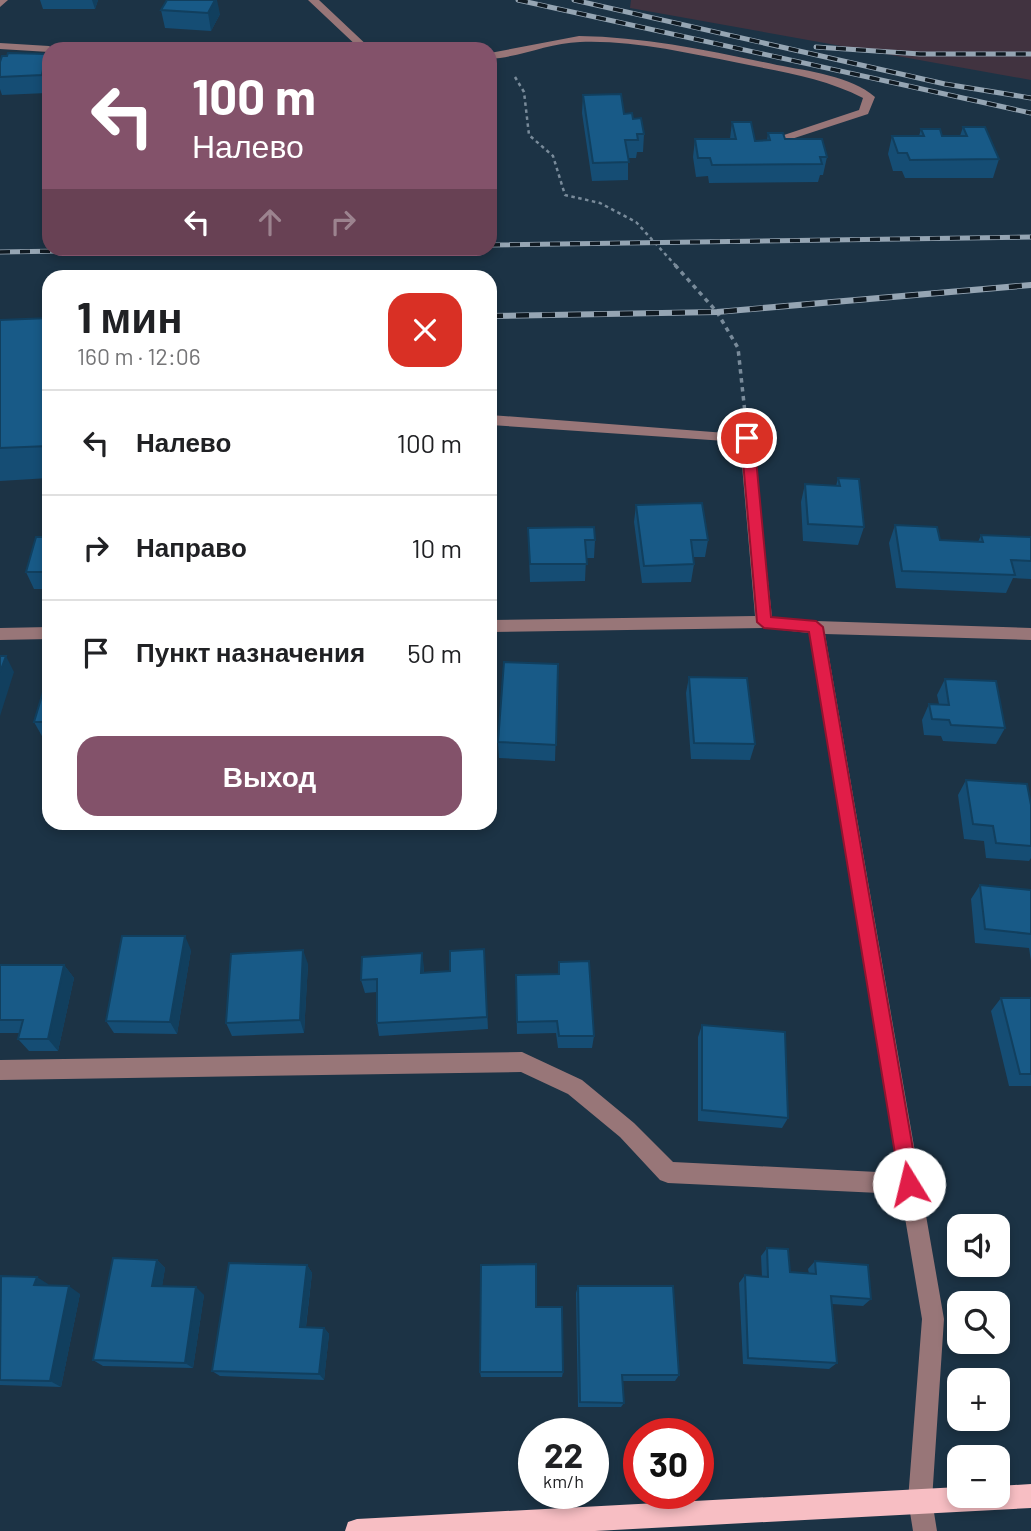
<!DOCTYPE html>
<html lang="ru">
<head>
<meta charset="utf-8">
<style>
  body { margin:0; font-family:Barlow,sans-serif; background:#f2f2f2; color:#202124; height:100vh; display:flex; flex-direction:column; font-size:26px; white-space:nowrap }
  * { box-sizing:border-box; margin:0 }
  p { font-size:23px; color:#757577 }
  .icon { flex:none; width:38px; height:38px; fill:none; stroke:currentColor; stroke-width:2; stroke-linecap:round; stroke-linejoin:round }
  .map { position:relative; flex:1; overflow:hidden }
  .panel { position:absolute; left:42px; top:270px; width:455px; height:560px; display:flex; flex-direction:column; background:#fff; border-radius:21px; box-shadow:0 4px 10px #0003 }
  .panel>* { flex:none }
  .guide { position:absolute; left:42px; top:42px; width:455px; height:214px; border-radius:21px; box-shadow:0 4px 10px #0003; background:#83526a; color:#fff; overflow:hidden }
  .fabs { position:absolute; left:947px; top:1214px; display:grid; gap:14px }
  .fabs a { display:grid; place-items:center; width:63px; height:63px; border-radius:14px; background:#fff; box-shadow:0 4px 10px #0003; font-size:35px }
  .speed { position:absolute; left:518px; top:1418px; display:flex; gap:14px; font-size:35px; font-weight:700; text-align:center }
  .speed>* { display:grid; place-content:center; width:91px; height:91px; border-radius:50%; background:#fff; box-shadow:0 4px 10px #0003; line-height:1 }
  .speed small { font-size:18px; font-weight:400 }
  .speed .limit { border:10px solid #d22; background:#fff; color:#111 }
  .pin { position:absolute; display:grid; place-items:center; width:60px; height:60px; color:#fff; margin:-30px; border:4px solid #fff; border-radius:50%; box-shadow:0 2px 7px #0007 }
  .me { position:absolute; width:77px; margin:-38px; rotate:351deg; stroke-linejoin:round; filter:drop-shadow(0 0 5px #0008) }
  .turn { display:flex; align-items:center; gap:24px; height:147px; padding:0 35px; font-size:32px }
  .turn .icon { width:91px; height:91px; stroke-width:2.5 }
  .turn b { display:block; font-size:49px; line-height:60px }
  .lanes { display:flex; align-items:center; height:66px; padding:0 35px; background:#0003; justify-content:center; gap:35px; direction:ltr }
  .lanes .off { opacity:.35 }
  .round { display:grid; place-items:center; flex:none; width:74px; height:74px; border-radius:21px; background:#f2f2f2 }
  .summary { display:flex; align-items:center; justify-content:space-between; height:119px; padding:0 35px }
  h1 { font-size:42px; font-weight:700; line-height:52px }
  .action { display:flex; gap:14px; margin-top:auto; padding:14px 35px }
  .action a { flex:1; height:80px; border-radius:21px; background:#83526a; color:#fff; font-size:28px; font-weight:700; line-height:80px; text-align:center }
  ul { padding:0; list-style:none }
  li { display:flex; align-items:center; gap:21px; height:105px; padding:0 35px; border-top:2px solid #e0e0e0 }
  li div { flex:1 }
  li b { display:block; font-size:26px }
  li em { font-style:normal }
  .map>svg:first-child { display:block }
  .industrial { fill:#413340 }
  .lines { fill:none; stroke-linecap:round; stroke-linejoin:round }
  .path-far1 { stroke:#798b9a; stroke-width:2.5; stroke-dasharray:3.5 3.5; stroke-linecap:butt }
  .path { stroke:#798b9a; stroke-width:3.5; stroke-dasharray:4.5 4.5; stroke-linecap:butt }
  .minor { fill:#987678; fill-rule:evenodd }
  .major { fill:#f7bec3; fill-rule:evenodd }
  .rail-far1-casing { stroke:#95a5b3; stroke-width:5 }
  .rail-casing { stroke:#95a5b3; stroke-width:6 }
  .rail-far1 { stroke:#101a22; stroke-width:3.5; stroke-dasharray:10; stroke-linecap:butt }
  .rail { stroke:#101a22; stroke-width:4.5; stroke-dasharray:13; stroke-linecap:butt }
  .wall { fill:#154d74 }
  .shaded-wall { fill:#113f5e }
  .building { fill:#185a87; stroke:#113f5e; stroke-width:2 }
  .route { fill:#e11d48; stroke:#92132f; stroke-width:2 }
</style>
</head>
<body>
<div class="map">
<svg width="1031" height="1531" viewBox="0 0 1031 1531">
  <rect width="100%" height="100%" fill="#1c3345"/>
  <!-- industrial -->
  <path class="industrial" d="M 631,0 L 1031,0 L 1031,80 L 630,8 Z"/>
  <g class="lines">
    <!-- path-far1 -->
    <path class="path-far1" d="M 515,77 L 524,92 L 529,135 L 553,156 L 565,195 L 600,203 L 636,222 L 677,267"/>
    <!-- path -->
    <path class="path" d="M 675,265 L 717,312 L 738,348 L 745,413"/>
    <!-- minor -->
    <path class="minor" d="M 0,0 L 8,0 L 0,7 Z
      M 308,0 L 319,0 L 371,49 L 360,49 Z
      M 579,36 C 646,37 712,51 777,65 C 808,71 851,76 875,97 L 868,114 L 770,146 L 764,143 L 766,141 L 859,110 L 863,98 C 825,78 781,72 739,63 C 687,53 633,40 580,42 C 549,43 521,57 490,59 L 490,53 Z
      M 0,43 L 49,46 L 54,49 L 49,49 L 49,52 L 0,49 Z
      M 490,415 L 752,435 L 772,617 L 816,621 L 1031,628 L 1031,640 L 825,634 L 944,1319 L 932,1500 L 937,1531 L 913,1531 L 908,1500 L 922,1319 L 901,1194 L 668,1183 L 660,1180 L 620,1137 L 568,1094 L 521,1072 L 0,1080 L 0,1060 L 522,1052 L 582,1080 L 634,1123 L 673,1162 L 898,1173 L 809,633 L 764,628 L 490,632 L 490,620 L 755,616 L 740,442 L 490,425 Z
      M 49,627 L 49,639 L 0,640 L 0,628 Z"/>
    <!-- major -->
    <path class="major" d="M 1031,1484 L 1031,1508 L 595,1531 L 345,1531 L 348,1522 L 357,1519 L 959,1487 L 959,1496 L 998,1496 L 998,1486 Z"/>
    <!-- rail-far1 casing -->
    <g class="rail-far1-casing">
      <path id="rail-far1" d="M 518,0 L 1031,113
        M 574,0 L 945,84 L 1031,98
        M 816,47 L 920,54 L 1031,54
        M 490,245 L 1031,237
        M 0,252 L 250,248"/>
    </g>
    <!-- rail casing -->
    <g class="rail-casing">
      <path id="rail" d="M 490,316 L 717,312 L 1031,285"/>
    </g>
    <!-- rail-far1 -->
    <use href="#rail-far1" class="rail-far1"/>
    <!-- rail -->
    <use href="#rail" class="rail"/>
  </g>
  <!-- wall -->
  <path class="wall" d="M 40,0 L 98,0 L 95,9 L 43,9 Z
    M 161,10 L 220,14 L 211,31 L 165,28 Z
    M 0,62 L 49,62 L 49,85 L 47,93 L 2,95 L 0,89 Z
    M 583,95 L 633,119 L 644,134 L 643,152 L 637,152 L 636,158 L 628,158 L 628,180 L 592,181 L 582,113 Z
    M 732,122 L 755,141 L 767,141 L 768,133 L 827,157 L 823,175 L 820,175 L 818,182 L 709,183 L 708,176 L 696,177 L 693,157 L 695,139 L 730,139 Z
    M 963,127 L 999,159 L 993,178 L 905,178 L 902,171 L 893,171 L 888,154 L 892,136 L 919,136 L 921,129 L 942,136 L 960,136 Z
    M 49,318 L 49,478 L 0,481 L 0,320 Z
    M 838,478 L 864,527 L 858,545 L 803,541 L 801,502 L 805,484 L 836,486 Z
    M 636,505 L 708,540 L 705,557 L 693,557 L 694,564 L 691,582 L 642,583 L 634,522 Z
    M 895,525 L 940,540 L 978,542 L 981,535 L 1031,537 L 1031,579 L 1013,578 L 1006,593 L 896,588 L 889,543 Z
    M 528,528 L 595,540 L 594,558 L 586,558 L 585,581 L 530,582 Z
    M 49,537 L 49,589 L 34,589 L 26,572 Z
    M 558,664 L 555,761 L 499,758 L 498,742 Z
    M 49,672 L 49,738 L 43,738 L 34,722 Z
    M 689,677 L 755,744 L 750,760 L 691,759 L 686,693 Z
    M 945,679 L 1005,728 L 996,744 L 943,741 L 941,736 L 924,735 L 922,720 L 929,704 L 939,704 L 937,695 Z
    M 966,780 L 1031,805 L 1031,858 L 1029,861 L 986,858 L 984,841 L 964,839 L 958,795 Z
    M 980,885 L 1031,890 L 1031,961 L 1029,948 L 975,943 L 971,899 Z
    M 484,949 L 488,1029 L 379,1036 L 377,1023 L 377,992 L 365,993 L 361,980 L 424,967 L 424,972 L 450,971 Z
    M 191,950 L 177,1034 L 114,1033 L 106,1021 Z
    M 559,962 L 594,1036 L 592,1048 L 558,1048 L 556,1033 L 517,1034 L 516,988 L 558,974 Z
    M 308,964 L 304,1033 L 232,1036 L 226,1023 Z
    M 0,965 L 64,965 L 74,978 L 58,1051 L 29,1051 L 18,1039 L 20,1033 L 0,1033 Z
    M 1001,998 L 1031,998 L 1031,1086 L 1009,1086 L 991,1011 Z
    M 702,1025 L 788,1118 L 782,1128 L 698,1121 L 698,1037 Z
    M 767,1248 L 790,1272 L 809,1274 L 808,1269 L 815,1261 L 871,1299 L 863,1306 L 832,1304 L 837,1363 L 829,1369 L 743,1364 L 739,1283 L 745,1275 L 762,1277 L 761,1256 Z
    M 157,1260 L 165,1268 L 162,1286 L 204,1295 L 193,1368 L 103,1366 L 93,1360 Z
    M 307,1265 L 312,1273 L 306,1327 L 324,1328 L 329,1334 L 324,1380 L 220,1376 L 212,1371 Z
    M 0,1279 L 48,1284 L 48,1286 L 80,1294 L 61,1387 L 0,1385 Z
    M 578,1286 L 679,1375 L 675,1381 L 623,1381 L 624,1403 L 621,1407 L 578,1407 L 576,1293 Z
    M 536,1307 L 563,1372 L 562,1377 L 481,1377 L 480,1372 Z"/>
  <!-- shaded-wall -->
  <path class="shaded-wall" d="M 92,0 L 98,0 L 95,9 Z
    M 215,0 L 217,0 L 220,14 L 211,31 L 208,13 Z
    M 46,54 L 49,62 L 49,85 L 47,93 L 42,75 Z
    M 6,656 L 14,672 L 0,716 L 0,672 Z
    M 185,936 L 191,950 L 177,1034 L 170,1022 Z
    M 303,950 L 308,964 L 304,1033 L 300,1020 Z
    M 422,953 L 424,967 L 423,986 L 421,973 Z
    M 64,965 L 74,978 L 58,1051 L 48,1039 Z
    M 157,1260 L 165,1268 L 161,1293 L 152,1286 Z
    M 307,1265 L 312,1273 L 305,1333 L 300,1327 Z
    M 37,1277 L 48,1284 L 46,1293 L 34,1285 Z
    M 69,1286 L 80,1294 L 61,1387 L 50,1381 Z
    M 196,1287 L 204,1295 L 193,1368 L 185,1363 Z
    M 324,1328 L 329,1334 L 324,1380 L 319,1374 Z"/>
  <!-- building -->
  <path class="building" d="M 167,0 L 215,0 L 208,13 L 161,10 Z
    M 8,53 L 46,54 L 42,75 L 0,77 L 0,62 L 2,56 L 7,56 Z
    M 621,94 L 624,114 L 632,113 L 633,119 L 641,118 L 644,134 L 637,134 L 638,140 L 625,140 L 629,162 L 593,163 L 583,95 Z
    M 732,122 L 751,122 L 755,141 L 770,140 L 768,133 L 783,133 L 785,139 L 822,139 L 827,157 L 820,157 L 822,164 L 712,165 L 710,158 L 698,158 L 695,139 L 736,139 Z
    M 963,127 L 985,127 L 999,159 L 910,160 L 907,153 L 898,153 L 892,136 L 924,136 L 921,129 L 940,129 L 942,136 L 967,136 Z
    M 49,318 L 49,446 L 0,448 L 0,320 Z
    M 838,478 L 859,479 L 864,527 L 808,524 L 805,484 L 840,486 Z
    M 702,503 L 708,540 L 691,540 L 694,564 L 644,566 L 636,505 Z
    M 895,525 L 937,527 L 940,540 L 983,542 L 981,535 L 1031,537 L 1031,561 L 1011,560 L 1015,575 L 902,571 Z
    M 594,527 L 595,540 L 585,540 L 587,564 L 530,564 L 528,528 Z
    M 36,537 L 49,537 L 49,572 L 26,572 Z
    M 0,656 L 6,656 L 0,672 Z
    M 504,662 L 558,664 L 556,745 L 498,742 Z
    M 49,672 L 49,722 L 34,722 Z
    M 689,677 L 747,678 L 755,744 L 694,743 Z
    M 945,679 L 996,681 L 1005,728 L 951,725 L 949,720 L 932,719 L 929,704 L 949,705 Z
    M 966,780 L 1027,784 L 1031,805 L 1031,846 L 996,843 L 993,826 L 973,824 Z
    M 980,885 L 1031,890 L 1031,934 L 985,929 Z
    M 122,936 L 185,936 L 170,1022 L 106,1021 Z
    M 484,949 L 487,1017 L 377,1023 L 377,979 L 361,980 L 362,957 L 422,953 L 421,973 L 450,971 L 450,951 Z
    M 303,950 L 300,1020 L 226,1023 L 231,954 Z
    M 589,961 L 594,1036 L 559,1036 L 557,1021 L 517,1022 L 516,975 L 559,974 L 559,962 Z
    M 0,965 L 64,965 L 48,1039 L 18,1039 L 23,1020 L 0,1020 Z
    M 1001,998 L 1031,998 L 1031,1074 L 1020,1074 Z
    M 702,1025 L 785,1032 L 788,1118 L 702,1110 Z
    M 767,1248 L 788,1249 L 790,1272 L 816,1274 L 815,1261 L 868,1265 L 871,1299 L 831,1296 L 837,1363 L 748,1358 L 745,1275 L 768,1277 Z
    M 113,1258 L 157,1260 L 152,1286 L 196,1287 L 185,1363 L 93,1360 Z
    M 229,1263 L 307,1265 L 300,1327 L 324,1328 L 319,1374 L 212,1371 Z
    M 536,1264 L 536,1307 L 562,1307 L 563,1372 L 480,1372 L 481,1265 Z
    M 1,1276 L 37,1277 L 34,1285 L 69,1286 L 50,1381 L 0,1380 Z
    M 578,1286 L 673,1286 L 679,1375 L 622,1375 L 624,1403 L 580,1402 Z"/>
  <!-- route -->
  <path class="route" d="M 747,434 L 754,438 L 771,617 L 816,621 L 823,627 L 919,1184 L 916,1190 L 909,1193 L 903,1190 L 900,1184 L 809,632 L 764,628 L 757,622 L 741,438 Z"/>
</svg>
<div class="fabs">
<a><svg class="icon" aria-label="sound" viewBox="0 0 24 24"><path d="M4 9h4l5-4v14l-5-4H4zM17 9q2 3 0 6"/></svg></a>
<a><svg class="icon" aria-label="search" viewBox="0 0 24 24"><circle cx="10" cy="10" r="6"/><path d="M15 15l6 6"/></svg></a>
<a>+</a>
<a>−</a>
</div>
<div class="speed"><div>22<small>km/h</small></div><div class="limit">30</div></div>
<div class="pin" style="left:747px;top:438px;background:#d93025"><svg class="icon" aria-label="arrive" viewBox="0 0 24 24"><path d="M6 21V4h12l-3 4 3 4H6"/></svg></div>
<svg class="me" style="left:909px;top:1184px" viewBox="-20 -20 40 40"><circle r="19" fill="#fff"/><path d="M0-13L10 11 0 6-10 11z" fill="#e11d48"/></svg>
<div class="guide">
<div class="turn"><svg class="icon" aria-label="left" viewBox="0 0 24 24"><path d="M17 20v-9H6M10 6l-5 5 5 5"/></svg><div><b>100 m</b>Налево</div></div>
<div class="lanes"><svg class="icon" aria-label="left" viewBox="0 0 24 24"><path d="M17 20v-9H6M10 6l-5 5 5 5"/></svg><svg class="icon off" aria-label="ahead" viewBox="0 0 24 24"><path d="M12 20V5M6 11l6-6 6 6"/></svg><svg class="icon off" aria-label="right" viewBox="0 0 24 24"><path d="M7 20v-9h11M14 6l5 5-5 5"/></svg></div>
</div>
<section class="panel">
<div class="summary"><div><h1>1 мин</h1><p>160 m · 12:06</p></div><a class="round" style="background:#d93025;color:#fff"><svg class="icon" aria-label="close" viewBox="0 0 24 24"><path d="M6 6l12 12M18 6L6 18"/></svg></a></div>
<ul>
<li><svg class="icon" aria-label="left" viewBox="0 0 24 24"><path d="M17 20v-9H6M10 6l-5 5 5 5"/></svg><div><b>Налево</b></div><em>100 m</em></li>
<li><svg class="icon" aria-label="right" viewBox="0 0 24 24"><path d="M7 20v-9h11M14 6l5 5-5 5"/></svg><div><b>Направо</b></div><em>10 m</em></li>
<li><svg class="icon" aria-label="arrive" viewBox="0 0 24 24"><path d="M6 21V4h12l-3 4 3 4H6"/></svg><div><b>Пункт назначения</b></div><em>50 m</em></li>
</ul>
<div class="action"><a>Выход</a></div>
</section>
</div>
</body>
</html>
